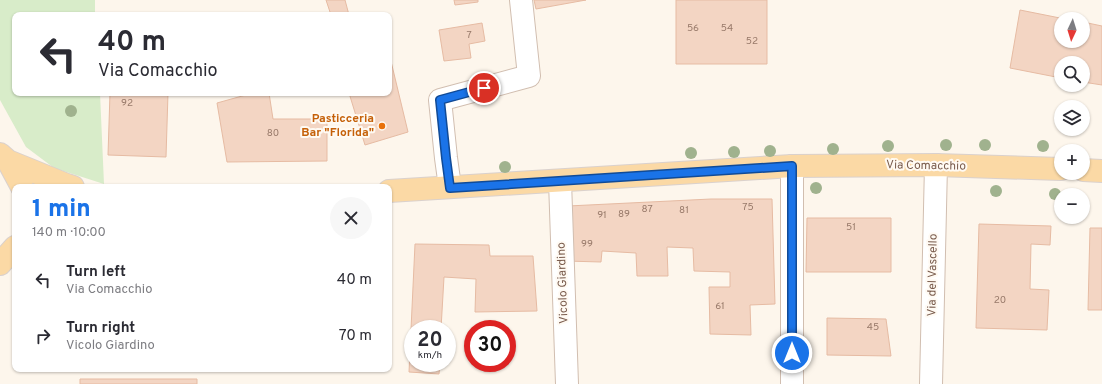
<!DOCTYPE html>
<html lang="en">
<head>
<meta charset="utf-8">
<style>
  body { margin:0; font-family:Overpass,sans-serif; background:#f7f7f7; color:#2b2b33; height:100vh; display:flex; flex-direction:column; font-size:15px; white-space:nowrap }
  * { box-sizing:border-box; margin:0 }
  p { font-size:13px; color:#7c7c81 }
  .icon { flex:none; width:22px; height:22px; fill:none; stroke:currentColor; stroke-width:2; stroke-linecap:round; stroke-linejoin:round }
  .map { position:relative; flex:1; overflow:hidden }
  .sheet { position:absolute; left:12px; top:184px; width:380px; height:188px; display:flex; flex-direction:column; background:#fff; border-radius:8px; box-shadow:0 1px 3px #0004 }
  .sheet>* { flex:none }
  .guide { position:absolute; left:12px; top:12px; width:380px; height:84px; border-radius:8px; box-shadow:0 1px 3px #0004; background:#fff; color:#2b2b33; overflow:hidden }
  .needle { width:26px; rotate:184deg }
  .controls { position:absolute; left:1054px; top:12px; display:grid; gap:8px }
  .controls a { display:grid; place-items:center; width:36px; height:36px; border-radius:50%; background:#fff; box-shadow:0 1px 3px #0004; font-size:20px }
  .speed { position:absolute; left:404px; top:320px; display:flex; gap:8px; font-size:20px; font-weight:700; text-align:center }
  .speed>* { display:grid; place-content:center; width:52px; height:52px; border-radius:50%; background:#fff; box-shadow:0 1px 3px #0004; line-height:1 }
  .speed small { font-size:10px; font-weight:400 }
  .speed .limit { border:6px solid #d22; background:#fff; color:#111 }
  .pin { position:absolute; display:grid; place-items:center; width:34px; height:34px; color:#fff; margin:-17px; border:2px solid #fff; border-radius:50%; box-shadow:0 1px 4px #0007 }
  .me { position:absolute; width:44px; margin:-22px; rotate:0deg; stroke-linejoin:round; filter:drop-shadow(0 0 3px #0008) }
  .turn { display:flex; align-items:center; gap:14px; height:84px; padding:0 20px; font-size:18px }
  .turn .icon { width:52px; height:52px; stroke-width:2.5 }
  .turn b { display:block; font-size:28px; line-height:34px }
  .round { display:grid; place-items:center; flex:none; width:42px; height:42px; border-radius:21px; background:#f7f7f7 }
  .overview { display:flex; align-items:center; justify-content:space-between; height:68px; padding:0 20px }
  h1 { font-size:24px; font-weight:800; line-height:30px; color:#1a73e8 }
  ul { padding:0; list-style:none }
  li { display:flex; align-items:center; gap:12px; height:56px; padding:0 20px }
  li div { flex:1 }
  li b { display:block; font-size:15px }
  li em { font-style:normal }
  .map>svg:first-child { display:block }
  .green { fill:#d8ecc9 }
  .building { fill:#f3d5c3; stroke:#e6bba3 }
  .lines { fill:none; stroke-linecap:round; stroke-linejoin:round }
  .minor-casing { stroke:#d1beb0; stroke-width:24 }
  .major-casing { stroke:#dad1cd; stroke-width:24 }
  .minor { stroke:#fff; stroke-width:22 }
  .major { stroke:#fbd9a5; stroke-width:22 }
  .tree { fill:#a0b28e }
  .route-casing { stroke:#114b97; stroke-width:10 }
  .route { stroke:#1a73e8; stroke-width:7 }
  .food-dot { fill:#e8710a; stroke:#fffaf3; stroke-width:1.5 }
  .labels { text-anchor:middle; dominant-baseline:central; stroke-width:4; stroke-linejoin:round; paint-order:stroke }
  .number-label { font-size:10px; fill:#987a6a }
  .food-label { font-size:12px; font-weight:bold; fill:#c56008; stroke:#fffaf3; text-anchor:end }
  .street-label { font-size:12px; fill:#7a5c4d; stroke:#fffaf3 }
</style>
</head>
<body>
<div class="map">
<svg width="1102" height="384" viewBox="0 0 1102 384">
  <rect width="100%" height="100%" fill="#fdf6ec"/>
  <!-- green -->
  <path class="green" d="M 0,0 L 95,0 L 95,15 L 15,15 L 15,93 L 100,93 L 104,184 L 54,168 L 26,147 L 0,100 Z"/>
  <!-- building -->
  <path class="building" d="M 326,0 L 345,0 L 349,15 L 331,15 Z
    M 454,0 L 478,0 L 478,2 L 455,5 Z
    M 534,0 L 586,0 L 536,9 Z
    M 676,0 L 767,0 L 767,64 L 676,64 Z
    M 1020,10 L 1065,19 L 1061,19 L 1061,41 L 1083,41 L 1083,22 L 1102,26 L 1102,85 L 1083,82 L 1083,63 L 1061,63 L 1061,78 L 1010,68 Z
    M 482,23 L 485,41 L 469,44 L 471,58 L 444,61 L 439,30 Z
    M 389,53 L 408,132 L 365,145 L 349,93 L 389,93 Z
    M 110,93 L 168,93 L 166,157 L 108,155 Z
    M 253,93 L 269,93 L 273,119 L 327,119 L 327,161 L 227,162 L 217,103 Z
    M 711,199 L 772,199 L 775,304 L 750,305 L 751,335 L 710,334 L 709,287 L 730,287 L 730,272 L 694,271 L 693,248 L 667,247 L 668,276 L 637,276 L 636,253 L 602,251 L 601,262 L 566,261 L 568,206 Z
    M 807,218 L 891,218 L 891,272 L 806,272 Z
    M 979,224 L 1051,226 L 1050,245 L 1031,244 L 1030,289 L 1049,290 L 1047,330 L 976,328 Z
    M 1090,228 L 1102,228 L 1102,310 L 1088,310 Z
    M 415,244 L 489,245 L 490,256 L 533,256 L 537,311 L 475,312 L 476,279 L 444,277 L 441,329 L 413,329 L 413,363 L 440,363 L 439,374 L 409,372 Z
    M 827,318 L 886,319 L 891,356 L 827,355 Z
    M 80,379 L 197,379 L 197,384 L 80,384 Z"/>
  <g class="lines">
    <!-- minor casing -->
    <g class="minor-casing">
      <path id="minor" d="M 792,166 L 792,384
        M 560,181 L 567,384
        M 450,187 L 446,158 L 440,100 L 529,76 L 521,0
        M 931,384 L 936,165"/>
    </g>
    <!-- major casing -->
    <g class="major-casing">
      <path id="major" d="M 0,154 L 8,161 L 67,185 L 73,187
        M 8,161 L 22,187
        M 1083,170 L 1102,171
        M 389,191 L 792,166 L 936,165 L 1061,169
        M 0,264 L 15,247"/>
    </g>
    <!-- minor -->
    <use href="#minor" class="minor"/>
    <!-- major -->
    <use href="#major" class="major"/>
  </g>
  <!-- trees -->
  <g class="tree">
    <circle cx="71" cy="111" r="6"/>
    <circle cx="946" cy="145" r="6"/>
    <circle cx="985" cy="145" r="6"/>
    <circle cx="888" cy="146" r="6"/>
    <circle cx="1043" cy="146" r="6"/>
    <circle cx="833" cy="149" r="6"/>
    <circle cx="770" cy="151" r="6"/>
    <circle cx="734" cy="152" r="6"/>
    <circle cx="691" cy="153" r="6"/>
    <circle cx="505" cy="167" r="6"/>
    <circle cx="816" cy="188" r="6"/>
    <circle cx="996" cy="191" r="6"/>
    <circle cx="1055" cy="194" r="6"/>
  </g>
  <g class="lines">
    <!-- route casing -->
    <g class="route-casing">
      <path id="route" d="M 484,88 L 440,100 L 446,158 L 450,188 L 792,166 L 792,353"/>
    </g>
    <!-- route -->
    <use href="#route" class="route"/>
  </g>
  <!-- markers -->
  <circle class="food-dot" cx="382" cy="126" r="4"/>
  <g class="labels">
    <!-- number labels -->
    <g class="number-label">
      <text x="693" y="28">56</text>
      <text x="727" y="28">54</text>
      <text x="469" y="35">7</text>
      <text x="752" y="41">52</text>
      <text x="127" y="103">92</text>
      <text x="273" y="133">80</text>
      <text x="748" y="207">75</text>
      <text x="647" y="209">87</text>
      <text x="684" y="210">81</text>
      <text x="624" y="214">89</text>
      <text x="602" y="215">91</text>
      <text x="851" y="227">51</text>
      <text x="587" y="244">99</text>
      <text x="1000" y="300">20</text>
      <text x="720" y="306">61</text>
      <text x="873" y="327">45</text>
    </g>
    <!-- food labels -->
    <g class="food-label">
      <text x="374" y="119">Pasticceria<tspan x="374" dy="14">Bar "Florida"</tspan></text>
    </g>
    <!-- street labels -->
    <g class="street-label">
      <text transform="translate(926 166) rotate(1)">Via Comacchio</text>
      <text transform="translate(933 275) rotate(-89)">Via del Vascello</text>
      <text transform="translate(563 283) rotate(-92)">Vicolo Giardino</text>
    </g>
  </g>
</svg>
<div class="controls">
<a><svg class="needle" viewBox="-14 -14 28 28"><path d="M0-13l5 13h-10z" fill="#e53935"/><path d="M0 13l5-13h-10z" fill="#7c7c81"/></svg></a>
<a><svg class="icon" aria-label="search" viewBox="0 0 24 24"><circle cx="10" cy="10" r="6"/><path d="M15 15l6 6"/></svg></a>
<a><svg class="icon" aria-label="layers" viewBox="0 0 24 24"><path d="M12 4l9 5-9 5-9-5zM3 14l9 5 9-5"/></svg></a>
<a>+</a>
<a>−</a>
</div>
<div class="speed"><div>20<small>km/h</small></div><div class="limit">30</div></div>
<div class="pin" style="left:484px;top:88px;background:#d93025"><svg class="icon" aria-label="arrive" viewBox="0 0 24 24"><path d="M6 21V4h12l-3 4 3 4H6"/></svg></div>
<svg class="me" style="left:792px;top:353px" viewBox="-20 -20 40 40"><circle r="17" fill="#1a73e8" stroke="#fff" stroke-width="3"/><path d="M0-11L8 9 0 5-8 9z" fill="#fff"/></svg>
<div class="guide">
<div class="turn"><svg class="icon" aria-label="left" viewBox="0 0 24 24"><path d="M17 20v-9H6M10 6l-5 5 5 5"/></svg><div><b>40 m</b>Via Comacchio</div></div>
</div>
<section class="sheet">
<div class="overview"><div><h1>1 min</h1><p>140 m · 10:00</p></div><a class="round"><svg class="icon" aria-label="close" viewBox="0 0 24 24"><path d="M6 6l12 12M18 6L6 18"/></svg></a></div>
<ul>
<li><svg class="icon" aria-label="left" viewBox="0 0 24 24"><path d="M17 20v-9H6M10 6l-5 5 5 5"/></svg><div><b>Turn left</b><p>Via Comacchio</p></div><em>40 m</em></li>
<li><svg class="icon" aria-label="right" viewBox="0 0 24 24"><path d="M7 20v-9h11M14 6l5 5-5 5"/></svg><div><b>Turn right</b><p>Vicolo Giardino</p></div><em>70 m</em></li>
</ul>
</section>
</div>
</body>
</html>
